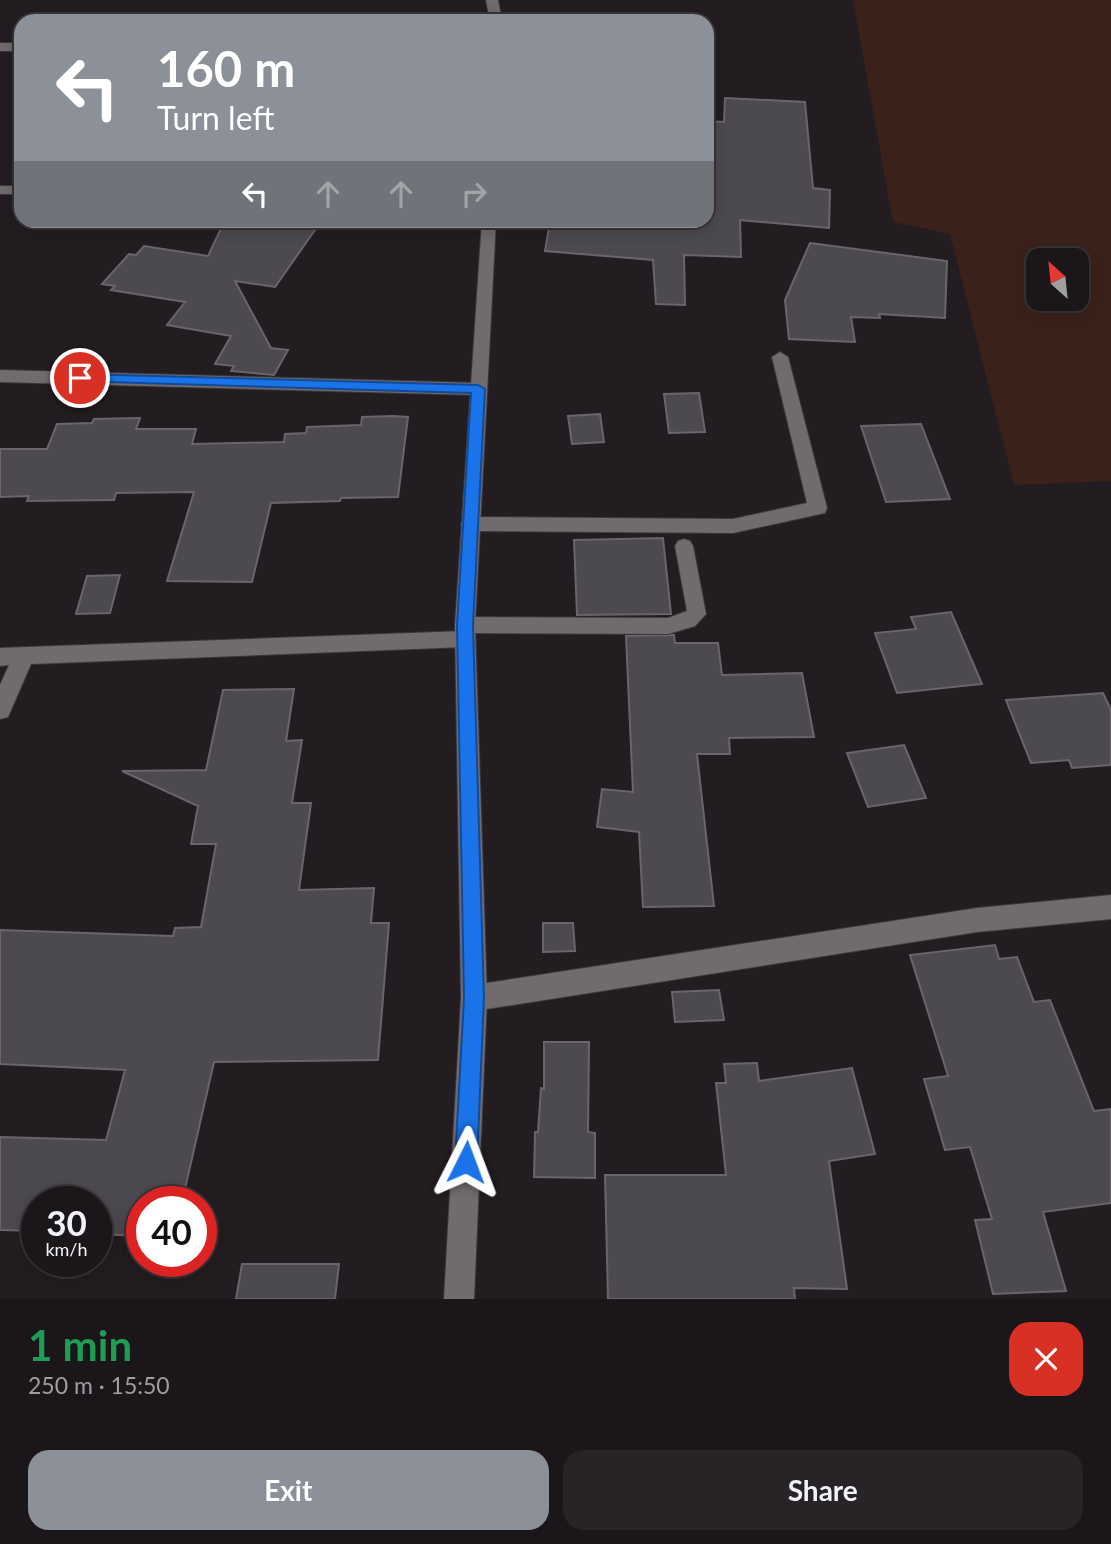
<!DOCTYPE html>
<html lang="en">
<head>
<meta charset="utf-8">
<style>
  body { margin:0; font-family:Lato,sans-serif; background:#272326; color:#f1f3f6; height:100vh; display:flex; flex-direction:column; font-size:26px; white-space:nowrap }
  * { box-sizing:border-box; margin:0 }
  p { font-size:23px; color:#9f9fa2 }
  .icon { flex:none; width:38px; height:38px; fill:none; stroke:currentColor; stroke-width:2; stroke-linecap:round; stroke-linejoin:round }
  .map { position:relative; height:1299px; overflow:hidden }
  .sheet { display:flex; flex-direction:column; background:#1a1619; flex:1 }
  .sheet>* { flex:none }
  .guide { position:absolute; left:14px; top:14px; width:700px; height:214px; border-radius:21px; box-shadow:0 4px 18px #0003,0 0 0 2px #383538; background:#8c9099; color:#fff; overflow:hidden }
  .needle { width:46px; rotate:333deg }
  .controls { position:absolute; left:1026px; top:248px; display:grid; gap:14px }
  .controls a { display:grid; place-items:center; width:63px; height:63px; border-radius:14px; background:#1a1619; box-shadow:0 4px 18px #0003,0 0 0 2px #383538; font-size:35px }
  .speed { position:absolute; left:21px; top:1186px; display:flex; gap:14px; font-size:35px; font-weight:700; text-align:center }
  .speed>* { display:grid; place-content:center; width:91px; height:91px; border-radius:50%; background:#1a1619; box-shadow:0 4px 18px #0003,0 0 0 2px #383538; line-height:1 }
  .speed small { font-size:18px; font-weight:400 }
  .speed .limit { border:10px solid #d22; background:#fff; color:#111 }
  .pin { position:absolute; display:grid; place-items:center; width:60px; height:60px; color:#fff; margin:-30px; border:4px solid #fff; border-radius:50%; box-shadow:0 2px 7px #0007 }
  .me { position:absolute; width:77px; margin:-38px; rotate:3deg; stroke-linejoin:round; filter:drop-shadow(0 0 5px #0008) }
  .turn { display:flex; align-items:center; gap:24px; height:147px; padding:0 28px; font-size:32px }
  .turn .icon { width:91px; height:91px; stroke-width:2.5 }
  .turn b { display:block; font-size:49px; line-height:60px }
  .lanes { display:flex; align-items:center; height:66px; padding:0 28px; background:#0003; justify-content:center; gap:35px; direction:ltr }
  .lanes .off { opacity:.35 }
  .round { display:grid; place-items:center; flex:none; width:74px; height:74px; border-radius:21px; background:#272326 }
  .overview { display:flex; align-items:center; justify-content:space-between; height:119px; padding:0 28px }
  h1 { font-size:42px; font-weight:700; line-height:52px; color:#1e9e55 }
  .primary-button { display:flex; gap:14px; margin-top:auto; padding:14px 28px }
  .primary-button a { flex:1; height:80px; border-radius:21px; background:#8c9099; color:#fff; font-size:28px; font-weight:700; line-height:80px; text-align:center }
  .primary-button a+a { background:#272326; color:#f1f3f6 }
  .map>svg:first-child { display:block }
  .green { fill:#3a221a; fill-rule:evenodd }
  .building { fill:#4d4a4f; stroke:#69656b; stroke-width:2 }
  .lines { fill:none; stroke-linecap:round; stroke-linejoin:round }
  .service-casing { stroke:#3d393b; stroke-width:2 }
  .minor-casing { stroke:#3d393b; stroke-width:2 }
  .tertiary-casing { stroke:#3d393b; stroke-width:2 }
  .service { fill:#716b6e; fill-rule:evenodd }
  .minor { fill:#716b6e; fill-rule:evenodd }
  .tertiary { fill:#716b6e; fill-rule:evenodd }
  .route { fill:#1a73e8; stroke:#114b97; stroke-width:2 }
</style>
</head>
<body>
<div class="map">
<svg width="1111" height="1299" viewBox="0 0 1111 1299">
  <rect width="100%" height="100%" fill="#231d21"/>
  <!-- green -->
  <path class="green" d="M 853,0 L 1111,0 L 1111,481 L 1014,485 L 950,234 L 893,222 ZM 1038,261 L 1076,261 L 1076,299 L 1038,299 Z"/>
  <!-- building -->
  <path class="building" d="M 725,98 L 805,102 L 813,188 L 830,190 L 829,228 L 740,220 L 741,257 L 684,255 L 685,305 L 656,304 L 653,260 L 545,251 L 550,222 L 647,227 L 647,220 L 707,220 L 707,121 L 724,122 Z
    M 225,220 L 322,220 L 275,287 L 235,281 L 271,348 L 288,350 L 274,375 L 231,371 L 234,366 L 215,364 L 231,336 L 167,325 L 185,302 L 111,290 L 115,286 L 102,284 L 129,254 L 136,255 L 144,246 L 208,256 Z
    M 810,243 L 947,261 L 945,318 L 879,314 L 880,318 L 851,317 L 855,342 L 789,339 L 785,300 Z
    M 699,393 L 705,432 L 669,433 L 664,394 Z
    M 600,414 L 604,442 L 572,444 L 568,416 Z
    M 393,416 L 408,417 L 398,497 L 341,498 L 340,501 L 271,503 L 252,582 L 167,581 L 194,492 L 116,493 L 114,500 L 27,501 L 29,496 L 0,497 L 0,449 L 47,449 L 57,424 L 92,423 L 94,419 L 140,418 L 136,429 L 196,429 L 192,444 L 284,442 L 285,434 L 306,433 L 307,427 L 361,425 L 362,417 Z
    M 921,424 L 950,499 L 886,502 L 861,426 Z
    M 663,538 L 671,614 L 577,615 L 574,540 Z
    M 120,575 L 110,613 L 76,614 L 87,576 Z
    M 951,612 L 982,684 L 897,693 L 875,633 L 916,629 L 911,617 Z
    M 674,635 L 675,643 L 718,643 L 722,675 L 802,673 L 814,737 L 729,738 L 730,754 L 697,754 L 714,906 L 643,907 L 639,832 L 597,827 L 602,789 L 633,792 L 626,636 Z
    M 294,689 L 286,741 L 302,740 L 292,803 L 311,803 L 299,890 L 374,888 L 371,923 L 389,923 L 378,1060 L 214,1062 L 182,1202 L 142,1202 L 142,1236 L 96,1234 L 96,1202 L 37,1202 L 37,1231 L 0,1230 L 0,1137 L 106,1140 L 125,1070 L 0,1064 L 0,930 L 173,936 L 175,928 L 201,927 L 216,844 L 191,844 L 198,806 L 122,771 L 206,770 L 223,690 Z
    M 1103,693 L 1111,710 L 1111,765 L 1072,768 L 1069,760 L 1031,763 L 1006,700 Z
    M 904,745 L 926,798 L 868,807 L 847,753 Z
    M 543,923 L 573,923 L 575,951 L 543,952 Z
    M 995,945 L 999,959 L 1017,957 L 1034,1002 L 1050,1000 L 1094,1111 L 1111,1109 L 1111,1203 L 1043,1212 L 1066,1291 L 993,1294 L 975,1220 L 992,1219 L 970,1147 L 945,1150 L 924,1079 L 948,1076 L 910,955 Z
    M 719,990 L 724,1020 L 675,1022 L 672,992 Z
    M 544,1042 L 589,1042 L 588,1132 L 595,1133 L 595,1178 L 534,1177 L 535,1132 L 538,1132 L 541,1088 L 544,1089 Z
    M 757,1063 L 759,1081 L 852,1068 L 875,1154 L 829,1161 L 847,1289 L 794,1288 L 795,1299 L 608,1299 L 605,1175 L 726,1175 L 716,1083 L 726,1083 L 724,1064 Z
    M 242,1264 L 339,1264 L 335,1299 L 236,1299 Z"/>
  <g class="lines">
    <!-- service casing -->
    <g class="service-casing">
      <path id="service" d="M 684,539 L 690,541 L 693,546 L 706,614 L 695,626 L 668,634 L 465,633 L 458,630 L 456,625 L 458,620 L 465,617 L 668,618 L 687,611 L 675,546 L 678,541 Z"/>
    </g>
    <!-- minor casing -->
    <g class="minor-casing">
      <path id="minor" d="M 0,43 L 21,43 L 21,51 L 0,51 Z
        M 0,186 L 21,186 L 21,194 L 0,194 Z
        M 780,352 L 788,357 L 827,508 L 825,513 L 733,533 L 471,531 L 464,529 L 461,524 L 464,519 L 471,517 L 733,519 L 807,503 L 772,357 Z
        M 0,370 L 478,383 L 487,389 L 478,395 L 0,382 Z
        M 465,631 L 472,633 L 475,639 L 472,645 L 465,647 L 31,664 L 8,717 L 0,719 L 0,685 L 9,665 L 0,666 L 0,648 Z
        M 1111,895 L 1111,919 L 977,932 L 474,1011 L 465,1007 L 461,998 L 465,989 L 474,985 L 977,908 Z"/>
    </g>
    <!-- tertiary casing -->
    <g class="tertiary-casing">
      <path id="tertiary" d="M 486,0 L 498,0 L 502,21 L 490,21 Z
        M 482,220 L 496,220 L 475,625 L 487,998 L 474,1299 L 444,1299 L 461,998 L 455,625 Z"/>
    </g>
    <!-- service -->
    <use href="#service" class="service"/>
    <!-- minor -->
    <use href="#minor" class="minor"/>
    <!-- tertiary -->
    <use href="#tertiary" class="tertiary"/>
  </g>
  <!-- route -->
  <path class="route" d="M 80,374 L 478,385 L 485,389 L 473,625 L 484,998 L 477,1162 L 474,1170 L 466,1173 L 458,1170 L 455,1162 L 464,998 L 457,625 L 471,393 L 75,381 L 73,378 Z"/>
</svg>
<div class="controls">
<a><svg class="needle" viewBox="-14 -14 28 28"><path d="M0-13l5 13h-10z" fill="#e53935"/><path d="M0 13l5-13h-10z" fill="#9f9fa2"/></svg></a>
</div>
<div class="speed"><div>30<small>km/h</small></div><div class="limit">40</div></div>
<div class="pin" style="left:80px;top:378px;background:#d93025"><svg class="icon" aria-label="arrive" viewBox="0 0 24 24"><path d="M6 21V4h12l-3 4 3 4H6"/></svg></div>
<svg class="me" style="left:466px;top:1162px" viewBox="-20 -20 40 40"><path d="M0-17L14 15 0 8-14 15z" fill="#1a73e8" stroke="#fff" stroke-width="4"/></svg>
<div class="guide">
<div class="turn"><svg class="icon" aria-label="left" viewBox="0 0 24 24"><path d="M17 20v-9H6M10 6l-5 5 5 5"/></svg><div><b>160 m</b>Turn left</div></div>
<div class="lanes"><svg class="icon" aria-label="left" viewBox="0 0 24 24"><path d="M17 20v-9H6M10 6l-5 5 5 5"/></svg><svg class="icon off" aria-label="ahead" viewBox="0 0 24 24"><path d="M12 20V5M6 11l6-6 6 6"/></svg><svg class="icon off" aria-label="ahead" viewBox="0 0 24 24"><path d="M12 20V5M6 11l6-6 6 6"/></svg><svg class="icon off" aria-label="right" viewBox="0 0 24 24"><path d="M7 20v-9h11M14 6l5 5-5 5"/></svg></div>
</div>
</div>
<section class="sheet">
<div class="overview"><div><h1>1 min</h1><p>250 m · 15:50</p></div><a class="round" style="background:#d93025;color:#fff"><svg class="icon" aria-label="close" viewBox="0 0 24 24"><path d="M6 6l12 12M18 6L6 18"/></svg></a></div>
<div class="primary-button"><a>Exit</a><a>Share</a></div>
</section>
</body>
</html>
